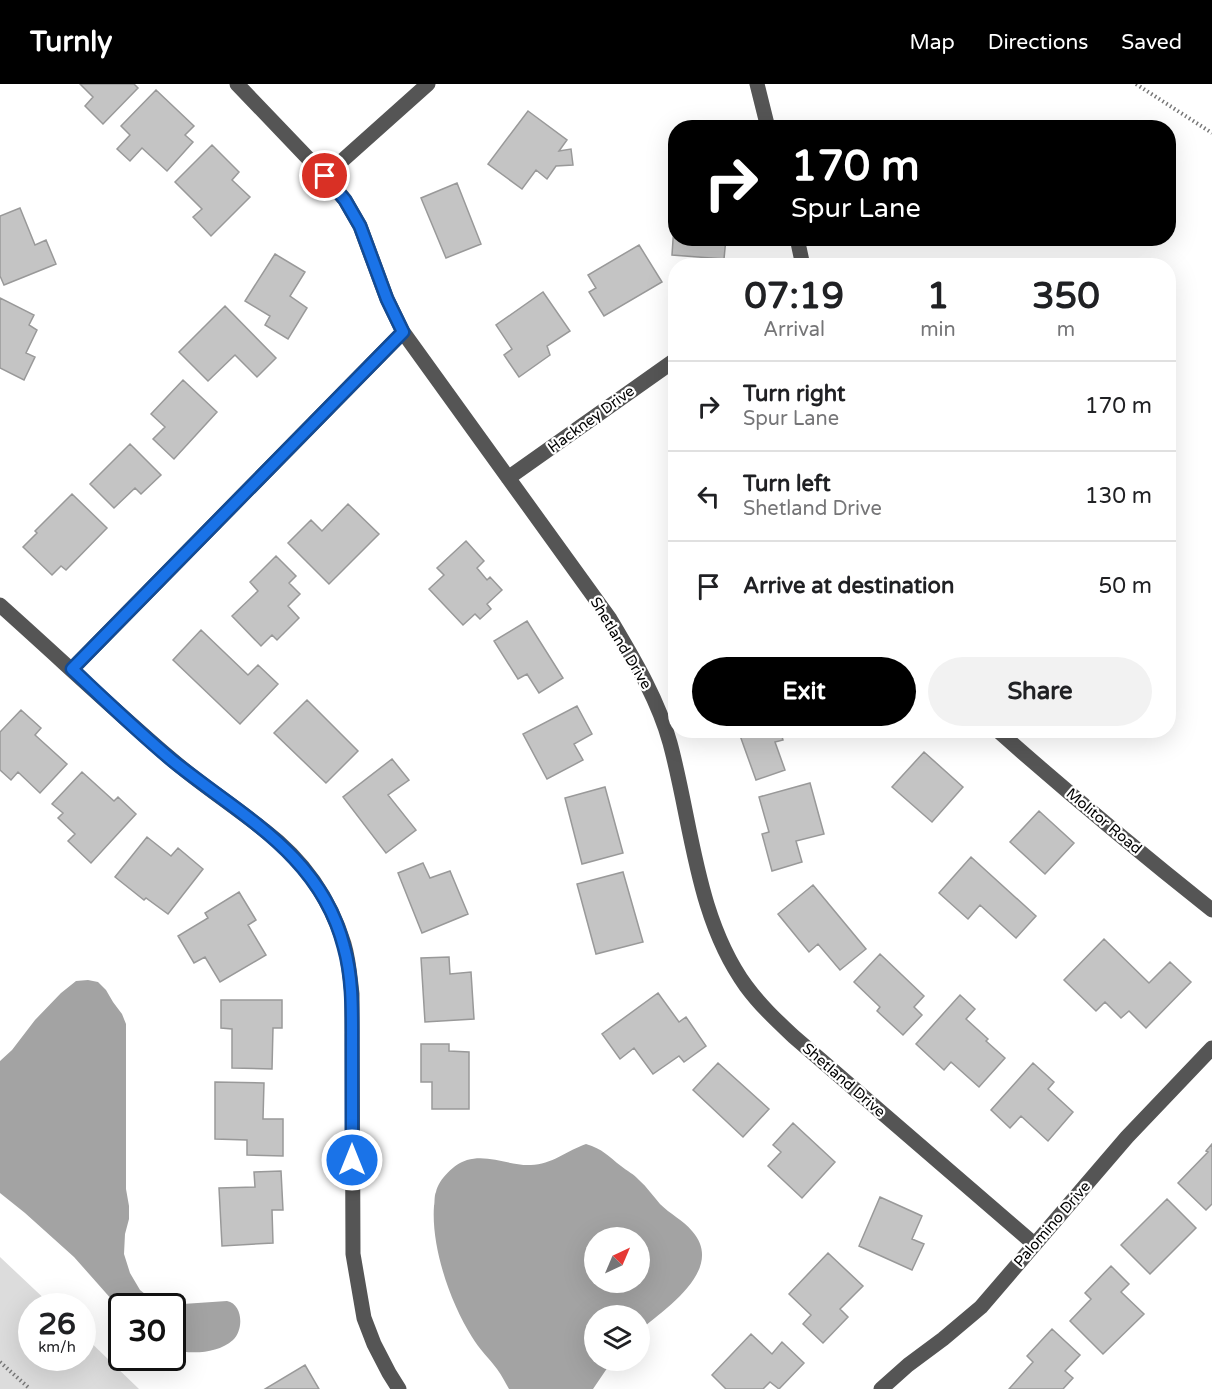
<!DOCTYPE html>
<html lang="en">
<head>
<meta charset="utf-8">
<style>
  body { margin:0; font-family:"Varela Round",sans-serif; background:#f2f2f2; color:#202124; height:100vh; display:flex; flex-direction:column; font-size:22px; white-space:nowrap }
  * { box-sizing:border-box; margin:0 }
  p { font-size:20px; color:#757577 }
  .icon { flex:none; width:33px; height:33px; fill:none; stroke:currentColor; stroke-width:2; stroke-linecap:round; stroke-linejoin:round }
  .map { position:relative; flex:1; overflow:hidden }
  .drawer { position:absolute; left:668px; top:174px; width:508px; height:480px; display:flex; flex-direction:column; background:#fff; border-radius:24px; box-shadow:0 6px 24px #0002 }
  .drawer>* { flex:none }
  .guide { position:absolute; left:668px; top:36px; width:508px; height:126px; border-radius:24px; box-shadow:0 6px 24px #0002; background:#000; color:#fff; overflow:hidden }
  .needle { width:39px; rotate:44deg }
  .buttons { position:absolute; left:584px; top:1143px; display:grid; gap:12px }
  .buttons a { display:grid; place-items:center; width:66px; height:66px; border-radius:50%; background:#fff; box-shadow:0 6px 24px #0002; font-size:30px }
  .speed { position:absolute; left:18px; top:1209px; display:flex; gap:12px; font-size:30px; font-weight:700; text-align:center }
  .speed>* { display:grid; place-content:center; width:78px; height:78px; border-radius:50%; background:#fff; box-shadow:0 6px 24px #0002; line-height:1 }
  .speed small { font-size:15px; font-weight:400 }
  .speed .limit { border:3px solid #111; border-radius:9px; background:#fff; color:#111 }
  .pin { position:absolute; display:grid; place-items:center; width:51px; height:51px; color:#fff; margin:-26px; border:3px solid #fff; border-radius:50%; box-shadow:0 2px 6px #0007 }
  .me { position:absolute; width:66px; margin:-33px; rotate:0deg; stroke-linejoin:round; filter:drop-shadow(0 0 4px #0008) }
  .turn { display:flex; align-items:center; gap:21px; height:126px; padding:0 24px; font-size:27px }
  .turn .icon { width:78px; height:78px; stroke-width:2.5 }
  .turn b { display:block; font-size:42px; line-height:51px }
  .eta { display:flex; justify-content:space-evenly; align-items:center; height:102px; text-align:center }
  .eta b { font-size:36px; font-weight:700; line-height:42px }
  .primary-button { display:flex; gap:12px; margin-top:auto; padding:12px 24px }
  .primary-button a { flex:1; height:69px; border-radius:36px; background:#000; color:#fff; font-size:24px; font-weight:700; line-height:69px; text-align:center }
  .primary-button a+a { background:#f2f2f2; color:#202124 }
  ul { padding:0; list-style:none }
  li { display:flex; align-items:center; gap:18px; height:90px; padding:0 24px; border-top:2px solid #e0e0e0 }
  li div { flex:1 }
  li b { display:block; font-size:22px }
  li em { font-style:normal }
  header { display:flex; align-items:center; gap:36px; box-sizing:border-box; height:84px; padding:0 30px; background:#000; color:#fff }
  header strong { font-size:28px }
  nav { display:flex; gap:33px; margin-inline-start:auto; font-size:21px }
  .map>svg:first-child { display:block }
  .green { fill:#dcdcdc }
  .water { fill:#a3a3a3; fill-rule:evenodd }
  .building { fill:#c4c4c4; stroke:#999; stroke-width:1.5 }
  .lines { fill:none; stroke-linecap:round; stroke-linejoin:round }
  .path { stroke:#777; stroke-width:4; stroke-dasharray:1.5 3; stroke-linecap:butt }
  .minor { stroke:#555; stroke-width:15 }
  .route-casing { stroke:#114b97; stroke-width:15 }
  .route { stroke:#1a73e8; stroke-width:10 }
  .labels { text-anchor:middle; dominant-baseline:central; stroke-width:4.5; stroke-linejoin:round; paint-order:stroke }
  .street-label { font-size:15px; fill:#000; stroke:#fff }
</style>
</head>
<body>
<header>
<strong>Turnly</strong>
<nav><a>Map</a><a>Directions</a><a>Saved</a></nav>
</header>
<div class="map">
<svg width="1212" height="1305" viewBox="0 0 1212 1305">
  <rect width="100%" height="100%" fill="#fff"/>
  <!-- green -->
  <path class="green" d="M 0,1173 L 52,1222 L 32,1222 L 32,1274 L 82,1274 L 83,1251 L 139,1305 L 0,1305 Z"/>
  <!-- water -->
  <path class="water" d="M 88,896 L 98,898 L 106,906 L 113,918 L 122,930 L 126,940 L 126,1105 L 129,1122 L 129,1135 L 125,1150 L 124,1170 L 130,1189 L 140,1206 L 150,1214 L 168,1221 L 227,1217 C 243,1220 244,1246 233,1256 C 217,1270 192,1270 173,1266 L 172,1222 L 122,1222 L 121,1226 L 74,1173 L 25,1129 L 0,1109 L 0,977 L 12,966 L 35,936 L 61,909 L 76,897 Z
    M 586,1060 C 603,1065 608,1072 621,1082 C 627,1087 634,1090 639,1096 C 647,1103 653,1112 660,1120 C 670,1130 683,1136 692,1147 C 726,1185 665,1225 639,1247 L 639,1232 L 594,1232 L 594,1276 L 612,1277 L 593,1305 L 509,1305 C 505,1298 502,1292 497,1285 C 489,1274 479,1265 472,1253 C 450,1218 431,1163 434,1122 C 435,1118 434,1112 436,1108 C 439,1095 454,1080 467,1076 C 489,1070 510,1082 531,1081 C 551,1081 568,1066 586,1060 ZM 594,1154 L 639,1154 L 639,1198 L 594,1198 Z"/>
  <!-- building -->
  <path class="building" d="M 80,0 L 134,0 L 138,4 L 103,40 L 85,22 L 93,13 Z
    M 156,6 L 194,42 L 185,51 L 193,58 L 167,87 L 142,64 L 130,77 L 117,65 L 130,51 L 121,42 Z
    M 528,27 L 567,56 L 559,67 L 571,65 L 573,81 L 556,82 L 547,95 L 536,86 L 522,105 L 488,80 Z
    M 212,61 L 239,88 L 232,96 L 250,113 L 211,152 L 193,133 L 202,125 L 175,98 Z
    M 457,99 L 481,160 L 446,174 L 421,114 Z
    M 20,124 L 35,161 L 46,156 L 56,180 L 4,201 L 0,192 L 0,132 Z
    M 675,126 L 675,154 L 726,154 L 724,175 L 672,171 Z
    M 639,161 L 662,198 L 604,232 L 589,208 L 596,204 L 588,191 Z
    M 275,170 L 305,188 L 290,212 L 307,224 L 288,255 L 265,241 L 270,232 L 245,217 Z
    M 543,208 L 570,247 L 547,262 L 550,271 L 519,293 L 504,271 L 512,265 L 496,241 Z
    M 0,214 L 34,231 L 29,241 L 37,246 L 26,269 L 35,273 L 24,296 L 0,284 Z
    M 225,222 L 276,274 L 257,293 L 235,271 L 208,297 L 179,268 Z
    M 183,296 L 217,328 L 174,375 L 153,355 L 165,343 L 151,330 Z
    M 130,360 L 161,391 L 141,410 L 135,404 L 114,424 L 90,400 Z
    M 72,410 L 107,444 L 66,486 L 61,482 L 52,491 L 23,463 L 37,449 L 35,447 Z
    M 348,420 L 379,450 L 329,500 L 288,459 L 311,436 L 322,447 Z
    M 466,457 L 484,477 L 477,484 L 487,496 L 490,493 L 502,506 L 487,520 L 491,525 L 480,535 L 475,530 L 463,541 L 429,505 L 444,491 L 437,484 Z
    M 276,472 L 296,492 L 289,499 L 300,510 L 288,522 L 299,534 L 277,556 L 272,551 L 261,562 L 232,532 L 258,507 L 250,498 Z
    M 527,537 L 563,594 L 539,609 L 527,590 L 518,595 L 494,557 Z
    M 201,546 L 248,591 L 258,581 L 278,600 L 240,640 L 173,576 Z
    M 307,616 L 358,667 L 326,699 L 274,649 Z
    M 577,622 L 592,650 L 574,660 L 583,676 L 547,695 L 523,650 Z
    M 21,626 L 41,644 L 35,651 L 67,680 L 40,709 L 18,688 L 11,696 L 0,686 L 0,648 Z
    M 738,646 L 780,646 L 783,656 L 775,658 L 785,686 L 756,696 Z
    M 924,668 L 963,703 L 932,738 L 892,703 Z
    M 392,675 L 409,696 L 388,711 L 416,746 L 386,769 L 343,713 Z
    M 82,688 L 114,717 L 118,713 L 136,730 L 91,779 L 68,757 L 75,750 L 58,734 L 63,729 L 52,720 Z
    M 810,699 L 824,750 L 796,757 L 802,778 L 772,787 L 762,750 L 769,748 L 759,713 Z
    M 605,703 L 623,769 L 582,780 L 565,714 Z
    M 1039,727 L 1074,759 L 1045,790 L 1010,758 Z
    M 147,753 L 171,772 L 178,764 L 203,785 L 168,830 L 146,814 L 144,816 L 115,793 Z
    M 971,773 L 1036,832 L 1016,854 L 980,821 L 968,835 L 939,809 Z
    M 423,779 L 430,794 L 450,787 L 468,830 L 422,849 L 398,789 Z
    M 623,788 L 643,858 L 596,870 L 577,800 Z
    M 813,801 L 866,865 L 840,886 L 818,860 L 809,868 L 778,830 Z
    M 239,808 L 256,836 L 248,841 L 266,871 L 220,898 L 205,873 L 194,879 L 178,852 L 208,834 L 205,829 Z
    M 1104,855 L 1149,899 L 1170,878 L 1191,898 L 1146,944 L 1129,927 L 1121,934 L 1105,918 L 1096,927 L 1064,896 Z
    M 880,870 L 924,912 L 914,923 L 922,931 L 903,951 L 877,927 L 880,923 L 854,898 Z
    M 449,873 L 450,890 L 471,888 L 474,935 L 425,938 L 421,874 Z
    M 658,909 L 679,938 L 686,933 L 706,962 L 684,978 L 679,972 L 653,990 L 634,964 L 620,975 L 602,950 Z
    M 960,911 L 975,925 L 966,935 L 988,955 L 986,957 L 1005,974 L 979,1003 L 951,978 L 944,986 L 916,960 Z
    M 221,916 L 282,916 L 282,944 L 273,944 L 272,985 L 232,984 L 232,945 L 221,944 Z
    M 421,960 L 449,960 L 449,967 L 469,968 L 469,1025 L 432,1025 L 432,998 L 421,998 Z
    M 718,979 L 769,1025 L 743,1053 L 693,1006 Z
    M 1033,979 L 1054,998 L 1048,1005 L 1073,1028 L 1048,1057 L 1021,1032 L 1010,1044 L 991,1026 Z
    M 215,998 L 264,999 L 263,1035 L 283,1035 L 283,1072 L 247,1071 L 247,1056 L 215,1055 Z
    M 793,1039 L 835,1078 L 802,1114 L 768,1082 L 781,1068 L 773,1061 Z
    M 1212,1060 L 1212,1120 L 1206,1126 L 1178,1099 L 1208,1068 L 1206,1067 Z
    M 281,1087 L 283,1126 L 272,1126 L 273,1159 L 222,1162 L 219,1104 L 255,1103 L 254,1088 Z
    M 880,1113 L 922,1132 L 912,1155 L 924,1160 L 912,1186 L 859,1162 Z
    M 1167,1115 L 1196,1144 L 1150,1190 L 1121,1161 Z
    M 828,1169 L 863,1202 L 840,1225 L 848,1233 L 823,1259 L 803,1240 L 811,1231 L 789,1210 Z
    M 1111,1182 L 1129,1200 L 1121,1208 L 1144,1230 L 1103,1270 L 1070,1237 L 1091,1215 L 1085,1209 Z
    M 1052,1245 L 1080,1271 L 1065,1287 L 1073,1294 L 1063,1305 L 1009,1305 L 1033,1278 L 1027,1272 Z
    M 751,1250 L 772,1270 L 782,1258 L 804,1279 L 779,1305 L 770,1298 L 763,1305 L 726,1305 L 712,1291 Z
    M 305,1281 L 319,1305 L 265,1305 Z"/>
  <g class="lines">
    <!-- path -->
    <path class="path" d="M 1136,0 L 1212,49
      M 0,1278 L 30,1305"/>
    <!-- minor -->
    <path class="minor" d="M 237,0 L 325,92 L 345,116 L 360,142 L 387,215 L 403,248 L 610,535 C 633,574 658,615 670,659 C 692,740 696,833 746,902 C 760,921 776,936 793,952 L 1034,1160
      M 757,0 L 768,44
      M 325,92 L 428,0
      M 797,154 L 803,182
      M 508,394 L 675,276
      M 0,521 C 57,572 112,624 170,674 C 200,700 233,721 264,746 C 302,775 330,814 344,860 C 349,877 350,893 352,910 L 353,1170 L 364,1234 L 374,1260 L 389,1289 L 399,1305
      M 72,585 L 403,248
      M 997,646 C 1067,708 1139,768 1212,826
      M 881,1305 L 908,1281 L 943,1255 L 981,1223 L 1127,1053 L 1212,964"/>
  </g>
  <g class="lines">
    <!-- route casing -->
    <g class="route-casing">
      <path id="route" d="M 325,92 L 345,116 L 360,142 L 387,215 L 403,248 L 72,585 C 105,616 138,648 173,677 C 241,732 321,771 344,863 C 353,895 352,929 352,962 C 352,1000 352,1038 352,1076"/>
    </g>
    <!-- route -->
    <use href="#route" class="route"/>
  </g>
  <g class="labels">
    <!-- street labels -->
    <g class="street-label">
      <text transform="translate(591 335) rotate(-36)">Hackney Drive</text>
      <text transform="translate(621 559) rotate(59)">Shetland Drive</text>
      <text transform="translate(1104 737) rotate(40)">Molitor Road</text>
      <text transform="translate(844 996) rotate(41)">Shetland Drive</text>
      <text transform="translate(1052 1140) rotate(-49)">Palomino Drive</text>
    </g>
  </g>
</svg>
<div class="buttons">
<a><svg class="needle" viewBox="-14 -14 28 28"><path d="M0-13l5 13h-10z" fill="#e53935"/><path d="M0 13l5-13h-10z" fill="#757577"/></svg></a>
<a><svg class="icon" aria-label="layers" viewBox="0 0 24 24"><path d="M12 4l9 5-9 5-9-5zM3 14l9 5 9-5"/></svg></a>
</div>
<div class="speed"><div>26<small>km/h</small></div><div class="limit">30</div></div>
<div class="pin" style="left:325px;top:92px;background:#d93025"><svg class="icon" aria-label="arrive" viewBox="0 0 24 24"><path d="M6 21V4h12l-3 4 3 4H6"/></svg></div>
<svg class="me" style="left:352px;top:1076px" viewBox="-20 -20 40 40"><circle r="17" fill="#1a73e8" stroke="#fff" stroke-width="3"/><path d="M0-11L8 9 0 5-8 9z" fill="#fff"/></svg>
<div class="guide">
<div class="turn"><svg class="icon" aria-label="right" viewBox="0 0 24 24"><path d="M7 20v-9h11M14 6l5 5-5 5"/></svg><div><b>170 m</b>Spur Lane</div></div>
</div>
<section class="drawer">
<div class="eta">
<div><b>07:19</b><p>Arrival</p></div>
<div><b>1</b><p>min</p></div>
<div><b>350</b><p>m</p></div>
</div>
<ul>
<li><svg class="icon" aria-label="right" viewBox="0 0 24 24"><path d="M7 20v-9h11M14 6l5 5-5 5"/></svg><div><b>Turn right</b><p>Spur Lane</p></div><em>170 m</em></li>
<li><svg class="icon" aria-label="left" viewBox="0 0 24 24"><path d="M17 20v-9H6M10 6l-5 5 5 5"/></svg><div><b>Turn left</b><p>Shetland Drive</p></div><em>130 m</em></li>
<li><svg class="icon" aria-label="arrive" viewBox="0 0 24 24"><path d="M6 21V4h12l-3 4 3 4H6"/></svg><div><b>Arrive at destination</b></div><em>50 m</em></li>
</ul>
<div class="primary-button"><a>Exit</a><a>Share</a></div>
</section>
</div>
</body>
</html>
